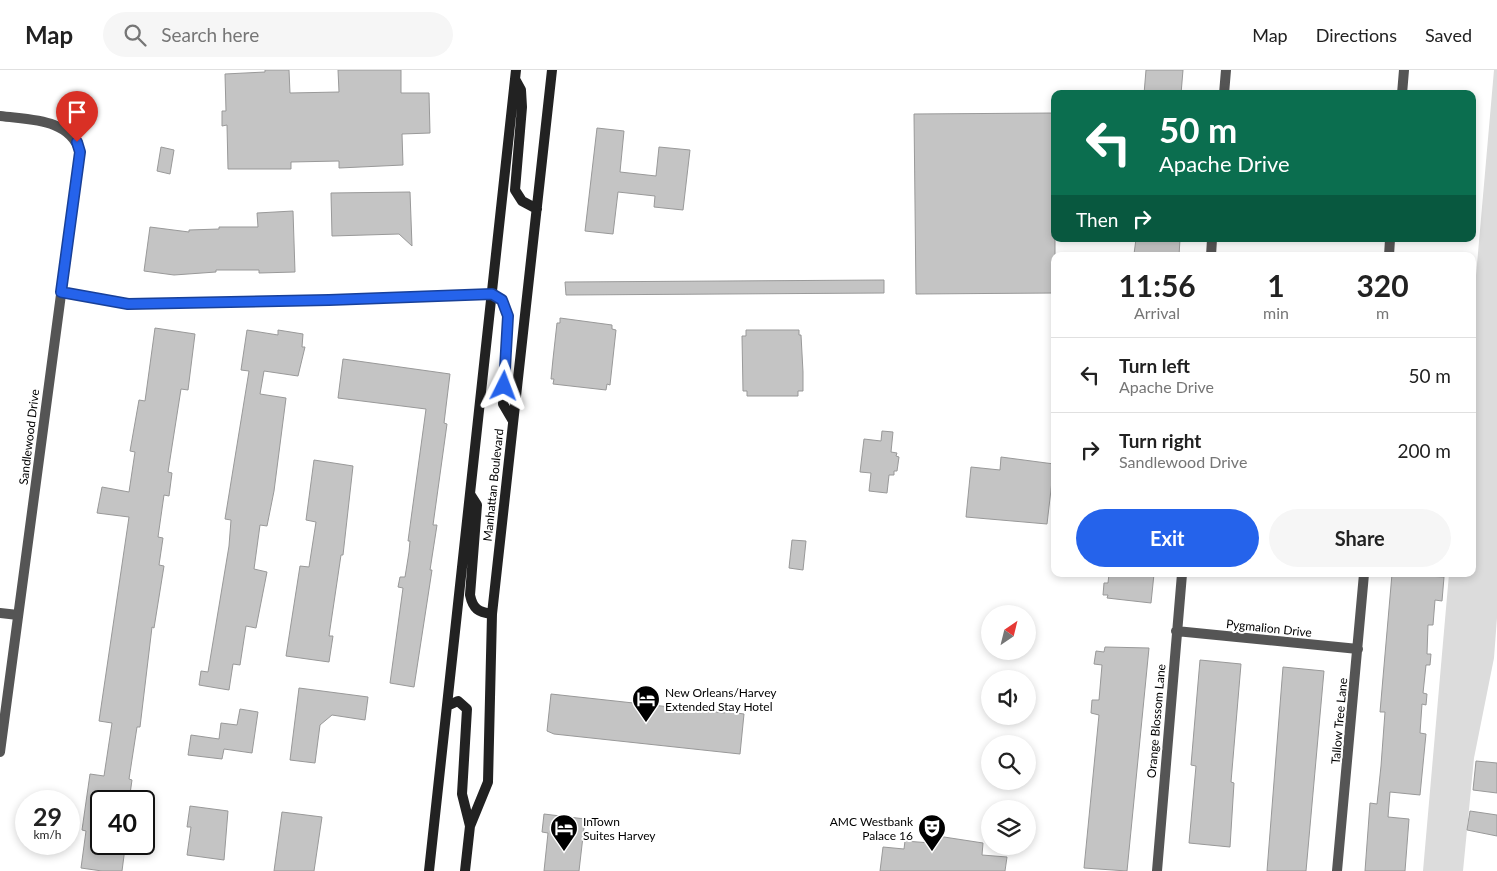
<!DOCTYPE html>
<html lang="en">
<head>
<meta charset="utf-8">
<style>
  body { margin:0; font-family:Lato,sans-serif; background:#f6f6f6; color:#222; height:100vh; display:flex; flex-direction:column; font-size:19px; white-space:nowrap }
  * { box-sizing:border-box; margin:0 }
  p { font-size:16px; color:#767676 }
  .icon { flex:none; width:28px; height:28px; fill:none; stroke:currentColor; stroke-width:2; stroke-linecap:round; stroke-linejoin:round }
  .map { position:relative; flex:1; overflow:hidden }
  .details { position:absolute; left:1051px; top:182px; width:425px; height:325px; display:flex; flex-direction:column; background:#fff; border-radius:10px; box-shadow:0 2px 8px #0003 }
  .details>* { flex:none }
  .guide { position:absolute; left:1051px; top:20px; width:425px; height:152px; border-radius:10px; box-shadow:0 2px 8px #0003; background:#0b6e4f; color:#fff; overflow:hidden }
  .needle { width:32px; rotate:35deg }
  .tools { position:absolute; left:981px; top:535px; display:grid; gap:10px }
  .tools a { display:grid; place-items:center; width:55px; height:55px; border-radius:50%; background:#fff; box-shadow:0 2px 8px #0003; font-size:25px }
  .speed { position:absolute; left:15px; top:720px; display:flex; gap:10px; font-size:25px; font-weight:700; text-align:center }
  .speed>* { display:grid; place-content:center; width:65px; height:65px; border-radius:50%; background:#fff; box-shadow:0 2px 8px #0003; line-height:1 }
  .speed small { font-size:12px; font-weight:400 }
  .speed .limit { border:2px solid #111; border-radius:8px; background:#fff; color:#111 }
  .pin { position:absolute; display:grid; place-items:center; width:42px; height:42px; color:#fff; margin:-51px -21px; border-radius:50% 50% 50% 0; rotate:-45deg; box-shadow:0 0 5px #0007 }
  .pin .icon { rotate:45deg }
  .me { position:absolute; width:55px; margin:-28px; rotate:3deg; stroke-linejoin:round; filter:drop-shadow(0 0 4px #0008) }
  .turn { display:flex; align-items:center; gap:18px; height:105px; padding:0 25px; font-size:22px }
  .turn .icon { width:65px; height:65px; stroke-width:2.5 }
  .turn b { display:block; font-size:35px; line-height:42px }
  .then { display:flex; align-items:center; height:48px; padding:0 25px; background:#0003; gap:10px; font-size:19px }
  .eta { display:flex; justify-content:space-evenly; align-items:center; height:85px; text-align:center }
  .eta b { font-size:30px; font-weight:700; line-height:35px }
  .button { display:flex; gap:10px; margin-top:auto; padding:10px 25px }
  .button a { flex:1; height:58px; border-radius:30px; background:#2563eb; color:#fff; font-size:20px; font-weight:700; line-height:58px; text-align:center }
  .button a+a { background:#f6f6f6; color:#222 }
  ul { padding:0; list-style:none }
  li { display:flex; align-items:center; gap:15px; height:75px; padding:0 25px; border-top:1px solid #e0e0e0 }
  li div { flex:1 }
  li b { display:block; font-size:19px }
  li em { font-style:normal }
  header { display:flex; align-items:center; gap:30px; box-sizing:border-box; height:70px; padding:0 25px; background:#fff; border-bottom:1px solid #e0e0e0 }
  header strong { font-size:24px }
  nav { display:flex; gap:28px; margin-inline-start:auto; font-size:18px }
  .search { width:350px; height:45px; background:#f6f6f6; display:flex; align-items:center; gap:12px; box-sizing:border-box; padding:0 18px; border-radius:28px; color:#767676; font-size:19px }
  .map>svg:first-child { display:block }
  .green { fill:#dcdcdc }
  .building { fill:#c4c4c4; stroke:#999 }
  .lines { fill:none; stroke-linecap:round; stroke-linejoin:round }
  .street { stroke:#555; stroke-width:10 }
  .secondary { stroke:#222; stroke-width:10 }
  .route-casing { stroke:#184099; stroke-width:12 }
  .route { stroke:#2563eb; stroke-width:9 }
  .labels { text-anchor:middle; dominant-baseline:central; stroke-width:4; stroke-linejoin:round; paint-order:stroke }
  .street-label { font-size:12px; fill:#000; stroke:#fff }
  .poi-label { font-size:12px; fill:#000; stroke:#fff; text-anchor:start }
</style>
</head>
<body>
<header>
<strong>Map</strong>
<div class="search"><svg class="icon" aria-label="search" viewBox="0 0 24 24"><circle cx="10" cy="10" r="6"/><path d="M15 15l6 6"/></svg>Search here</div>
<nav><a>Map</a><a>Directions</a><a>Saved</a></nav>
</header>
<div class="map">
<svg width="1497" height="801" viewBox="0 0 1497 801">
  <rect width="100%" height="100%" fill="#fff"/>
  <!-- green -->
  <path class="green" d="M 1494,0 L 1497,0 L 1497,548 L 1494,588 L 1474,688 L 1463,801 L 1423,801 L 1449,504 L 1472,504 L 1473,240 Z"/>
  <!-- building -->
  <path class="building" d="M 265,0 L 289,0 L 290,23 L 339,22 L 338,0 L 401,0 L 401,23 L 429,23 L 430,63 L 402,64 L 403,95 L 339,98 L 339,91 L 291,92 L 291,99 L 228,99 L 227,55 L 222,56 L 222,41 L 226,41 L 225,4 L 265,2 Z
    M 1146,0 L 1183,0 L 1181,24 L 1144,24 Z
    M 1055,43 L 1055,223 L 916,224 L 914,44 Z
    M 597,58 L 624,61 L 620,102 L 656,106 L 659,77 L 690,80 L 683,140 L 654,137 L 655,126 L 618,122 L 613,164 L 585,161 Z
    M 161,77 L 174,80 L 170,104 L 157,101 Z
    M 410,122 L 412,176 L 399,164 L 332,166 L 331,123 Z
    M 293,141 L 295,202 L 259,203 L 259,200 L 216,200 L 216,202 L 174,205 L 144,201 L 150,157 L 189,162 L 189,160 L 219,159 L 219,157 L 258,157 L 257,143 Z
    M 1136,169 L 1180,169 L 1179,186 L 1134,184 Z
    M 884,210 L 884,223 L 566,225 L 565,212 Z
    M 560,248 L 612,255 L 612,259 L 616,260 L 610,315 L 607,314 L 606,320 L 553,314 L 554,309 L 551,309 L 553,289 L 557,253 L 560,253 Z
    M 155,258 L 195,264 L 188,320 L 181,319 L 168,402 L 172,403 L 169,426 L 164,425 L 158,467 L 163,468 L 159,495 L 164,496 L 154,558 L 152,557 L 140,657 L 137,657 L 129,709 L 132,710 L 129,731 L 101,731 L 101,775 L 125,778 L 122,801 L 102,801 L 81,798 L 86,761 L 82,760 L 90,704 L 104,706 L 112,653 L 99,651 L 129,447 L 97,443 L 102,417 L 129,422 L 135,382 L 130,381 L 139,330 L 145,331 Z
    M 247,260 L 278,265 L 278,260 L 303,264 L 302,277 L 305,277 L 298,306 L 264,301 L 260,324 L 286,328 L 274,421 L 267,456 L 260,455 L 254,499 L 267,502 L 256,558 L 246,556 L 240,595 L 233,594 L 229,620 L 199,615 L 201,601 L 208,602 L 229,476 L 231,450 L 225,449 L 249,301 L 241,300 Z
    M 746,260 L 799,260 L 799,265 L 801,265 L 803,302 L 803,321 L 798,321 L 798,326 L 747,326 L 747,321 L 743,321 L 742,266 L 746,266 Z
    M 343,289 L 450,304 L 444,353 L 447,354 L 433,455 L 437,455 L 430,500 L 432,500 L 414,617 L 390,613 L 403,518 L 398,517 L 400,507 L 405,507 L 409,482 L 410,471 L 408,471 L 426,339 L 338,328 Z
    M 882,361 L 893,362 L 891,382 L 897,383 L 896,386 L 899,387 L 897,401 L 894,401 L 894,405 L 889,405 L 887,423 L 869,421 L 871,403 L 860,402 L 864,369 L 881,371 Z
    M 1001,387 L 1054,394 L 1047,454 L 966,447 L 971,397 L 1000,400 Z
    M 314,390 L 353,396 L 343,485 L 341,485 L 329,566 L 333,566 L 329,592 L 286,586 L 300,496 L 309,497 L 316,452 L 306,450 Z
    M 792,470 L 806,471 L 803,500 L 789,498 Z
    M 1109,504 L 1154,504 L 1151,533 L 1107,528 L 1108,525 L 1103,525 L 1104,513 L 1108,513 Z
    M 1392,504 L 1444,507 L 1442,531 L 1435,530 L 1433,555 L 1428,555 L 1427,584 L 1431,584 L 1430,595 L 1426,595 L 1423,623 L 1427,624 L 1426,635 L 1422,634 L 1420,663 L 1426,664 L 1420,725 L 1390,722 L 1388,747 L 1409,749 L 1405,801 L 1365,801 L 1370,733 L 1377,734 L 1381,696 L 1385,642 L 1380,642 Z
    M 1105,577 L 1149,578 L 1127,801 L 1084,798 L 1099,645 L 1091,643 L 1092,630 L 1099,630 L 1102,595 L 1094,594 L 1096,581 L 1104,582 Z
    M 1200,590 L 1241,594 L 1231,712 L 1234,713 L 1230,777 L 1189,773 L 1196,696 L 1191,695 Z
    M 1283,597 L 1324,601 L 1306,801 L 1267,801 Z
    M 299,618 L 368,627 L 365,650 L 332,645 L 320,655 L 315,693 L 290,690 Z
    M 551,624 L 725,643 L 726,635 L 738,636 L 737,643 L 744,644 L 740,684 L 554,664 L 547,661 Z
    M 240,639 L 258,642 L 252,683 L 224,679 L 222,689 L 188,685 L 191,665 L 219,669 L 221,653 L 237,655 Z
    M 1476,691 L 1497,693 L 1497,723 L 1473,720 Z
    M 190,736 L 228,741 L 224,790 L 187,785 L 191,757 L 187,757 Z
    M 1470,741 L 1497,745 L 1497,766 L 1467,760 Z
    M 282,742 L 322,747 L 314,801 L 274,801 Z
    M 544,744 L 585,749 L 579,801 L 544,801 L 548,763 L 542,762 Z
    M 931,765 L 983,773 L 982,785 L 1007,787 L 1005,801 L 880,801 L 883,777 L 904,779 L 905,771 L 931,773 Z"/>
  <g class="lines">
    <!-- street -->
    <path class="street" d="M 1224,24 L 1226,0
      M 1402,24 L 1404,0
      M 0,46 C 29,50 70,48 80,82 L 0,682
      M 1211,186 L 1212,169
      M 1389,186 L 1390,169
      M 61,222 L 128,234 L 329,230 L 492,224
      M 0,543 L 18,545
      M 1176,561 L 1358,579
      M 1157,801 L 1182,504
      M 1337,801 L 1364,504"/>
    <!-- secondary -->
    <path class="secondary" d="M 515,9 L 521,20 L 522,37 L 515,120 L 522,131 L 537,139
      M 492,224 L 502,230 L 508,246 L 503,334 L 513,351
      M 470,424 L 477,435 L 470,525 C 473,539 478,542 492,544
      M 447,636 L 458,631 L 467,639 L 462,724 L 470,756
      M 429,801 L 516,0
      M 465,801 L 470,756 L 488,712 L 492,544 L 552,0"/>
  </g>
  <g class="lines">
    <!-- route casing -->
    <g class="route-casing">
      <path id="route" d="M 77,72 L 80,82 L 61,222 L 128,234 L 329,230 L 492,224 L 502,230 L 508,246 L 504,316"/>
    </g>
    <!-- route -->
    <use href="#route" class="route"/>
  </g>
  <!-- icons -->
  <defs>
    <g id="hotel-pin" transform="scale(1.4375)"><path d="M0 17L-7.5 6A9.5 9.5 0 1 1 7.5 6Z" fill="#000" stroke="#fff"/><path d="M-6-4.5h1.5V1H6V5H4.5V3h-9V5H-6ZM-4 0a1.8 1.8 0 1 1 3.6 0ZM.5 0V-2.5h3Q6-2.5 6 0Z" fill="#fff"/></g>
    <g id="theatre-pin" transform="scale(1.4375)"><path d="M0 17L-7.5 6A9.5 9.5 0 1 1 7.5 6Z" fill="#000" stroke="#fff"/><path d="M-5-5.5Q0-4 5-5.5V0Q5 5 0 6Q-5 5-5 0ZM-3.3-2.5H-1v1.5H-3.3ZM1-2.5H3.3v1.5H1ZM-2.8 1Q0 5.5 2.8 1Z" fill="#fff"/></g>
  </defs>
  <g fill-rule="evenodd">
    <use href="#hotel-pin" x="646" y="629"/>
    <use href="#hotel-pin" x="564" y="758"/>
    <use href="#theatre-pin" x="932" y="758"/>
  </g>
  <g class="labels">
    <!-- street labels -->
    <g class="street-label">
      <text transform="translate(29 367) rotate(-83)">Sandlewood Drive</text>
      <text transform="translate(493 415) rotate(-84)">Manhattan Boulevard</text>
      <text transform="translate(1269 558) rotate(6)">Pygmalion Drive</text>
      <text transform="translate(1156 651) rotate(-85)">Orange Blossom Lane</text>
      <text transform="translate(1339 651) rotate(-85)">Tallow Tree Lane</text>
    </g>
    <!-- poi labels -->
    <g class="poi-label">
      <text x="665" y="622">New Orleans/Harvey<tspan x="665" dy="14">Extended Stay Hotel</tspan></text>
      <text x="583" y="751">InTown<tspan x="583" dy="14">Suites Harvey</tspan></text>
      <text x="913" y="751" text-anchor="end">AMC Westbank<tspan x="913" dy="14">Palace 16</tspan></text>
    </g>
  </g>
</svg>
<div class="tools">
<a><svg class="needle" viewBox="-14 -14 28 28"><path d="M0-13l5 13h-10z" fill="#e53935"/><path d="M0 13l5-13h-10z" fill="#767676"/></svg></a>
<a><svg class="icon" aria-label="sound" viewBox="0 0 24 24"><path d="M4 9h4l5-4v14l-5-4H4zM17 9q2 3 0 6"/></svg></a>
<a><svg class="icon" aria-label="search" viewBox="0 0 24 24"><circle cx="10" cy="10" r="6"/><path d="M15 15l6 6"/></svg></a>
<a><svg class="icon" aria-label="layers" viewBox="0 0 24 24"><path d="M12 4l9 5-9 5-9-5zM3 14l9 5 9-5"/></svg></a>
</div>
<div class="speed"><div>29<small>km/h</small></div><div class="limit">40</div></div>
<div class="pin" style="left:77px;top:72px;background:#d93025"><svg class="icon" aria-label="arrive" viewBox="0 0 24 24"><path d="M6 21V4h12l-3 4 3 4H6"/></svg></div>
<svg class="me" style="left:504px;top:316px" viewBox="-20 -20 40 40"><path d="M0-17L14 15 0 8-14 15z" fill="#2563eb" stroke="#fff" stroke-width="4"/></svg>
<div class="guide">
<div class="turn"><svg class="icon" aria-label="left" viewBox="0 0 24 24"><path d="M17 20v-9H6M10 6l-5 5 5 5"/></svg><div><b>50 m</b>Apache Drive</div></div>
<div class="then">Then<svg class="icon" aria-label="right" viewBox="0 0 24 24"><path d="M7 20v-9h11M14 6l5 5-5 5"/></svg></div>
</div>
<section class="details">
<div class="eta">
<div><b>11:56</b><p>Arrival</p></div>
<div><b>1</b><p>min</p></div>
<div><b>320</b><p>m</p></div>
</div>
<ul>
<li><svg class="icon" aria-label="left" viewBox="0 0 24 24"><path d="M17 20v-9H6M10 6l-5 5 5 5"/></svg><div><b>Turn left</b><p>Apache Drive</p></div><em>50 m</em></li>
<li><svg class="icon" aria-label="right" viewBox="0 0 24 24"><path d="M7 20v-9h11M14 6l5 5-5 5"/></svg><div><b>Turn right</b><p>Sandlewood Drive</p></div><em>200 m</em></li>
</ul>
<div class="button"><a>Exit</a><a>Share</a></div>
</section>
</div>
</body>
</html>
